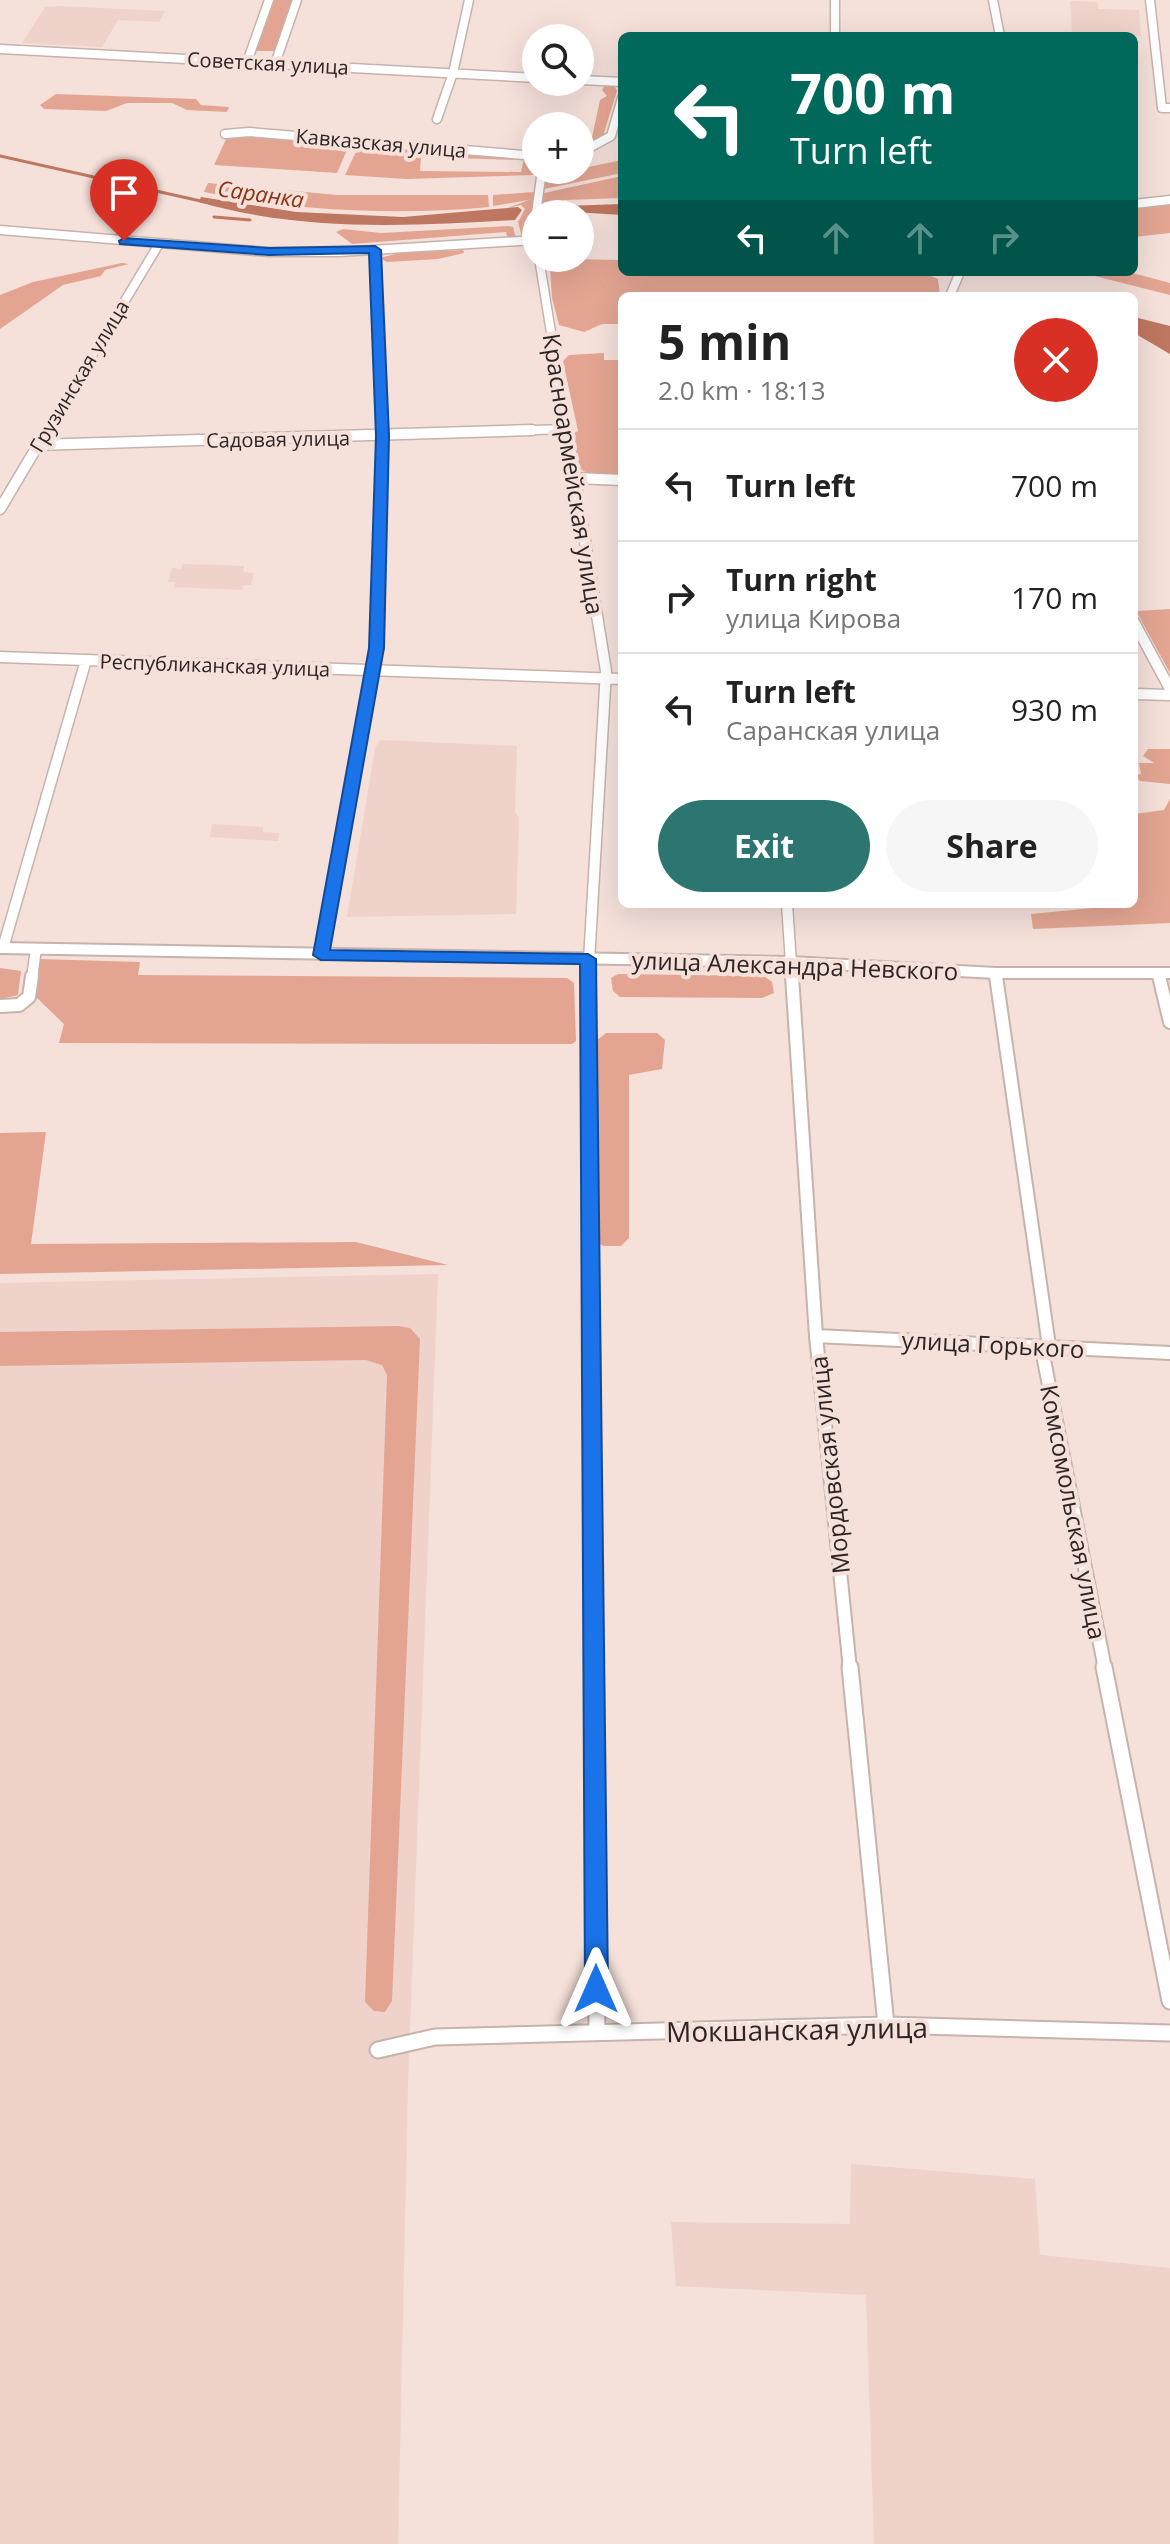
<!DOCTYPE html>
<html lang="en">
<head>
<meta charset="utf-8">
<style>
  body { margin:0; font-family:"Open Sans",sans-serif; background:#f6f6f6; color:#222; height:100vh; display:flex; flex-direction:column; font-size:30px; white-space:nowrap }
  * { box-sizing:border-box; margin:0 }
  p { font-size:26px; color:#767676 }
  .icon { flex:none; width:44px; height:44px; fill:none; stroke:currentColor; stroke-width:2; stroke-linecap:round; stroke-linejoin:round }
  .map { position:relative; flex:1; overflow:hidden }
  .drawer { position:absolute; left:618px; top:292px; width:520px; height:616px; display:flex; flex-direction:column; background:#fff; border-radius:12px; box-shadow:0 8px 32px #0002 }
  .drawer>* { flex:none }
  .top-card { position:absolute; left:618px; top:32px; width:520px; height:244px; border-radius:12px; box-shadow:0 8px 32px #0002; background:#00695c; color:#fff; overflow:hidden }
  .fabs { position:absolute; left:522px; top:24px; display:grid; gap:16px }
  .fabs a { display:grid; place-items:center; width:72px; height:72px; border-radius:50%; background:#fff; box-shadow:0 8px 32px #0002; font-size:40px }
  .pin { position:absolute; display:grid; place-items:center; width:68px; height:68px; color:#fff; margin:-82px -34px; border-radius:50% 50% 50% 0; rotate:-45deg; box-shadow:0 0 8px #0007 }
  .pin .icon { rotate:45deg }
  .me { position:absolute; width:88px; margin:-44px; rotate:0deg; stroke-linejoin:round; filter:drop-shadow(0 0 6px #0008) }
  .turn { display:flex; align-items:center; gap:28px; height:168px; padding:0 40px; font-size:36px }
  .turn .icon { width:104px; height:104px; stroke-width:2.5 }
  .turn b { display:block; font-size:56px; line-height:68px }
  .lanes { display:flex; align-items:center; height:76px; padding:0 40px; background:#0003; justify-content:center; gap:40px; direction:ltr }
  .lanes .off { opacity:.35 }
  .round { display:grid; place-items:center; flex:none; width:84px; height:84px; border-radius:42px; background:#f6f6f6 }
  .summary { display:flex; align-items:center; justify-content:space-between; height:136px; padding:0 40px }
  h1 { font-size:48px; font-weight:700; line-height:60px }
  .button { display:flex; gap:16px; margin-top:auto; padding:16px 40px }
  .button a { flex:1; height:92px; border-radius:48px; background:#2c7570; color:#fff; font-size:32px; font-weight:700; line-height:92px; text-align:center }
  .button a+a { background:#f6f6f6; color:#222 }
  ul { padding:0; list-style:none }
  li { display:flex; align-items:center; gap:24px; height:112px; padding:0 40px; border-top:2px solid #e0e0e0 }
  li div { flex:1 }
  li b { display:block; font-size:30px }
  li em { font-style:normal }
  .map>svg:first-child { display:block }
  .built { fill:#efd2ca }
  .green { fill:#e3a592 }
  .water { fill:#be7760 }
  .lines { fill:none; stroke-linecap:round; stroke-linejoin:round }
  .stream { stroke:#be7760; stroke-width:3 }
  .minor-far3-casing { stroke:#c6b3ac; stroke-width:11 }
  .minor-far2-casing { stroke:#c6b3ac; stroke-width:13 }
  .minor-far1-casing { stroke:#c6b3ac; stroke-width:16 }
  .minor-casing { stroke:#c6b3ac; stroke-width:19 }
  .secondary-casing { stroke:#c6b3ac; stroke-width:4 }
  .minor-far3 { stroke:#fff; stroke-width:8 }
  .minor-far2 { stroke:#fff; stroke-width:10 }
  .minor-far1 { stroke:#fff; stroke-width:12 }
  .minor { stroke:#fff; stroke-width:15 }
  .secondary { fill:#fff; fill-rule:evenodd }
  .route { fill:#1a73e8; stroke:#114b97; stroke-width:2 }
  .labels { text-anchor:middle; dominant-baseline:central; stroke-width:8; stroke-linejoin:round; paint-order:stroke }
  .far-street-label { font-size:20px; fill:#2d2523; stroke:#f5e0da }
  .far-water-label { font-size:22px; font-style:italic; fill:#8a3213; stroke:#f5e0da }
  .street-label { font-size:24px; fill:#2d2523; stroke:#f5e0da }
  .near-street-label { font-size:28px; fill:#2d2523; stroke:#f5e0da }
</style>
</head>
<body>
<div class="map">
<svg width="1170" height="2544" viewBox="0 0 1170 2544">
  <rect width="100%" height="100%" fill="#f5e0da"/>
  <!-- built -->
  <path class="built" d="M 1070,1 L 1097,2 L 1098,9 L 1139,10 L 1141,36 L 1072,33 Z
    M 60,6 L 165,11 L 159,22 L 118,20 L 102,47 L 22,43 L 45,7 Z
    M 183,564 L 244,566 L 243,572 L 254,573 L 251,585 L 243,585 L 242,590 L 174,587 L 176,582 L 168,582 L 172,568 L 181,569 Z
    M 380,740 L 517,746 L 515,812 L 519,817 L 516,914 L 347,917 L 375,748 Z
    M 212,824 L 263,827 L 263,832 L 279,833 L 278,841 L 210,837 Z
    M 438,1274 L 408,2083 L 398,2544 L 0,2544 L 0,1283 Z
    M 851,2164 L 1035,2179 L 1040,2255 L 1170,2268 L 1170,2544 L 874,2544 L 866,2295 L 676,2286 L 671,2222 L 850,2224 Z"/>
  <!-- green -->
  <path class="green" d="M 272,0 L 294,0 L 276,51 L 254,51 Z
    M 605,85 L 614,85 L 617,91 L 603,136 L 581,151 L 581,145 L 591,142 L 600,100 L 607,96 L 602,90 Z
    M 56,94 L 196,99 L 201,105 L 229,107 L 227,112 L 187,110 L 172,103 L 127,103 L 106,111 L 44,109 L 40,105 Z
    M 248,134 L 350,143 L 337,173 L 214,165 L 228,135 Z
    M 360,143 L 515,156 L 514,160 L 421,157 L 420,171 L 521,172 L 524,158 L 534,162 L 533,175 L 407,179 L 345,175 Z
    M 622,160 L 622,173 L 544,189 L 546,176 Z
    M 622,176 L 622,198 L 565,200 L 542,208 L 544,193 Z
    M 208,183 L 337,195 L 488,195 L 489,207 C 394,216 297,211 204,192 Z
    M 534,192 L 529,239 L 522,237 L 518,222 L 525,209 L 521,205 L 507,208 L 529,200 L 493,206 L 493,195 Z
    M 1170,203 L 1170,233 L 1134,237 L 1134,208 Z
    M 509,226 L 513,227 L 516,239 L 508,240 L 506,232 L 352,244 L 336,232 L 343,229 L 381,233 Z
    M 463,250 L 464,253 L 438,259 L 387,262 L 380,258 L 399,253 Z
    M 574,259 L 622,260 L 622,272 L 921,272 L 938,279 L 940,296 L 622,296 L 622,324 L 602,324 L 584,332 L 559,325 L 552,298 L 550,268 Z
    M 122,263 L 129,264 L 105,270 L 101,276 L 63,285 L 0,329 L 0,295 L 33,282 Z
    M 1079,272 L 1129,272 L 1170,283 L 1170,295 Z
    M 604,353 L 604,360 L 622,360 L 622,477 L 591,475 L 580,469 L 574,433 L 578,431 L 563,361 L 569,355 Z
    M 1170,609 L 1170,673 L 1136,611 Z
    M 1148,749 L 1170,749 L 1170,784 L 1140,781 L 1135,775 L 1141,774 L 1139,763 L 1154,763 L 1143,756 Z
    M 1170,799 L 1170,923 L 1033,929 L 1031,914 L 1134,904 L 1134,814 L 1164,810 Z
    M 39,959 L 140,962 L 138,975 L 567,978 L 574,983 L 576,1041 L 572,1044 L 59,1043 L 64,1024 L 34,995 Z
    M 0,968 L 21,971 L 18,995 L 0,999 Z
    M 618,974 L 764,976 L 772,982 L 774,993 L 762,998 L 620,997 L 613,991 L 611,978 Z
    M 606,1033 L 657,1033 L 665,1040 L 662,1069 L 629,1075 L 629,1238 L 621,1246 L 603,1246 L 598,1242 L 597,1040 Z
    M 46,1132 L 31,1244 L 356,1242 L 448,1265 L 0,1274 L 0,1133 Z
    M 398,1326 L 410,1328 L 420,1339 L 392,2001 L 385,2012 L 374,2011 L 365,2002 L 387,1375 L 382,1365 L 366,1360 L 0,1366 L 0,1332 Z"/>
  <!-- water -->
  <path class="water" d="M 201,197 L 296,212 L 403,217 L 518,207 L 522,210 L 515,220 C 409,226 302,232 199,202 Z
    M 622,204 L 622,215 L 557,211 L 564,206 Z
    M 1134,317 L 1170,326 L 1170,354 L 1134,333 Z"/>
  <g class="lines">
    <!-- stream -->
    <path class="stream" d="M 0,156 L 205,202
      M 214,217 L 250,220"/>
    <!-- minor-far3 casing -->
    <g class="minor-far3-casing">
      <path id="minor-far3" d="M 835,0 L 835,36
        M 993,0 L 1000,36
        M 1150,0 L 1162,108 L 1170,108
        M 0,49 L 536,78
        M 247,62 L 269,0
        M 275,64 L 297,0
        M 580,80 L 622,82
        M 437,119 L 453,73 L 469,0
        M 225,134 L 249,132 L 536,156
        M 580,153 L 611,136 L 622,98
        M 1134,204 L 1170,200
        M 536,214 L 542,170
        M 0,230 L 269,252 L 339,252 L 536,240
        M 375,250 L 383,432
        M 539,258 L 567,432
        M 950,296 L 960,272
        M 46,432 L 159,244
        M 466,432 L 568,429"/>
    </g>
    <!-- minor-far2 casing -->
    <g class="minor-far2-casing">
      <path id="minor-far2" d="M 567,430 L 606,671 L 588,978
        M 36,445 L 532,430
        M 575,478 L 622,480
        M 0,509 L 47,430
        M 1134,622 L 1170,689
        M 0,657 L 622,679
        M 1134,694 L 1170,695
        M 787,904 L 792,978
        M 3,948 L 86,660
        M 321,955 L 377,648 L 383,430
        M 996,973 L 997,978
        M 1158,973 L 1159,978
        M 32,978 L 36,949"/>
    </g>
    <!-- minor-far1 casing -->
    <g class="minor-far1-casing">
      <path id="minor-far1" d="M 588,976 L 594,1669
        M 792,976 L 816,1336 L 850,1669
        M 996,976 L 1049,1346 L 1044,1360 L 1105,1669
        M 1159,976 L 1170,1022
        M 0,1006 L 19,1005 L 29,997 L 32,976
        M 816,1336 L 1170,1353"/>
    </g>
    <!-- minor casing -->
    <g class="minor-casing">
      <path id="minor" d="M 594,1667 L 597,2033
        M 850,1667 L 886,2025
        M 1104,1667 L 1170,2001
        M 378,2050 L 435,2037 L 886,2025 L 1170,2033"/>
    </g>
    <!-- secondary casing -->
    <g class="secondary-casing">
      <path id="secondary" d="M 0,943 L 791,957 L 996,968 L 1170,968 L 1170,978 L 996,978 L 791,967 L 0,953 Z"/>
    </g>
    <!-- minor-far3 -->
    <use href="#minor-far3" class="minor-far3"/>
    <!-- minor-far2 -->
    <use href="#minor-far2" class="minor-far2"/>
    <!-- minor-far1 -->
    <use href="#minor-far1" class="minor-far1"/>
    <!-- minor -->
    <use href="#minor" class="minor"/>
    <!-- secondary -->
    <use href="#secondary" class="secondary"/>
  </g>
  <!-- route -->
  <path class="route" d="M 124,238 L 269,248 L 375,246 L 381,250 L 389,436 L 384,648 L 330,950 L 588,954 L 596,959 L 608,1989 L 604,1996 L 596,1999 L 588,1996 L 585,1989 L 580,964 L 321,960 L 313,955 L 369,648 L 376,436 L 369,253 L 269,255 L 120,244 L 119,241 Z"/>
  <g class="labels">
    <!-- far-street labels -->
    <g class="far-street-label">
      <text transform="translate(268 63) rotate(3)">Советская улица</text>
      <text transform="translate(381 143) rotate(5)">Кавказская улица</text>
      <text transform="translate(79 376) rotate(-59)">Грузинская улица</text>
      <text transform="translate(278 439) rotate(-1)">Садовая улица</text>
      <text transform="translate(215 665) rotate(2)">Республиканская улица</text>
    </g>
    <!-- far-water labels -->
    <g class="far-water-label">
      <text transform="translate(261 193) rotate(8)">Саранка</text>
    </g>
    <!-- street labels -->
    <g class="street-label">
      <text transform="translate(574 474) rotate(81)">Красноармейская улица</text>
      <text transform="translate(795 965) rotate(2)">улица Александра Невского</text>
      <text transform="translate(993 1344) rotate(3)">улица Горького</text>
      <text transform="translate(829 1465) rotate(-96)">Мордовская улица</text>
      <text transform="translate(1074 1512) rotate(79)">Комсомольская улица</text>
    </g>
    <!-- near-street labels -->
    <g class="near-street-label">
      <text transform="translate(797 2029) rotate(-1)">Мокшанская улица</text>
    </g>
  </g>
</svg>
<div class="fabs">
<a><svg class="icon" aria-label="search" viewBox="0 0 24 24"><circle cx="10" cy="10" r="6"/><path d="M15 15l6 6"/></svg></a>
<a>+</a>
<a>−</a>
</div>
<div class="pin" style="left:124px;top:241px;background:#d93025"><svg class="icon" aria-label="arrive" viewBox="0 0 24 24"><path d="M6 21V4h12l-3 4 3 4H6"/></svg></div>
<svg class="me" style="left:596px;top:1989px" viewBox="-20 -20 40 40"><path d="M0-17L14 15 0 8-14 15z" fill="#1a73e8" stroke="#fff" stroke-width="4"/></svg>
<div class="top-card">
<div class="turn"><svg class="icon" aria-label="left" viewBox="0 0 24 24"><path d="M17 20v-9H6M10 6l-5 5 5 5"/></svg><div><b>700 m</b>Turn left</div></div>
<div class="lanes"><svg class="icon" aria-label="left" viewBox="0 0 24 24"><path d="M17 20v-9H6M10 6l-5 5 5 5"/></svg><svg class="icon off" aria-label="ahead" viewBox="0 0 24 24"><path d="M12 20V5M6 11l6-6 6 6"/></svg><svg class="icon off" aria-label="ahead" viewBox="0 0 24 24"><path d="M12 20V5M6 11l6-6 6 6"/></svg><svg class="icon off" aria-label="right" viewBox="0 0 24 24"><path d="M7 20v-9h11M14 6l5 5-5 5"/></svg></div>
</div>
<section class="drawer">
<div class="summary"><div><h1>5 min</h1><p>2.0 km · 18:13</p></div><a class="round" style="background:#d93025;color:#fff"><svg class="icon" aria-label="close" viewBox="0 0 24 24"><path d="M6 6l12 12M18 6L6 18"/></svg></a></div>
<ul>
<li><svg class="icon" aria-label="left" viewBox="0 0 24 24"><path d="M17 20v-9H6M10 6l-5 5 5 5"/></svg><div><b>Turn left</b></div><em>700 m</em></li>
<li><svg class="icon" aria-label="right" viewBox="0 0 24 24"><path d="M7 20v-9h11M14 6l5 5-5 5"/></svg><div><b>Turn right</b><p>улица Кирова</p></div><em>170 m</em></li>
<li><svg class="icon" aria-label="left" viewBox="0 0 24 24"><path d="M17 20v-9H6M10 6l-5 5 5 5"/></svg><div><b>Turn left</b><p>Саранская улица</p></div><em>930 m</em></li>
</ul>
<div class="button"><a>Exit</a><a>Share</a></div>
</section>
</div>
</body>
</html>
